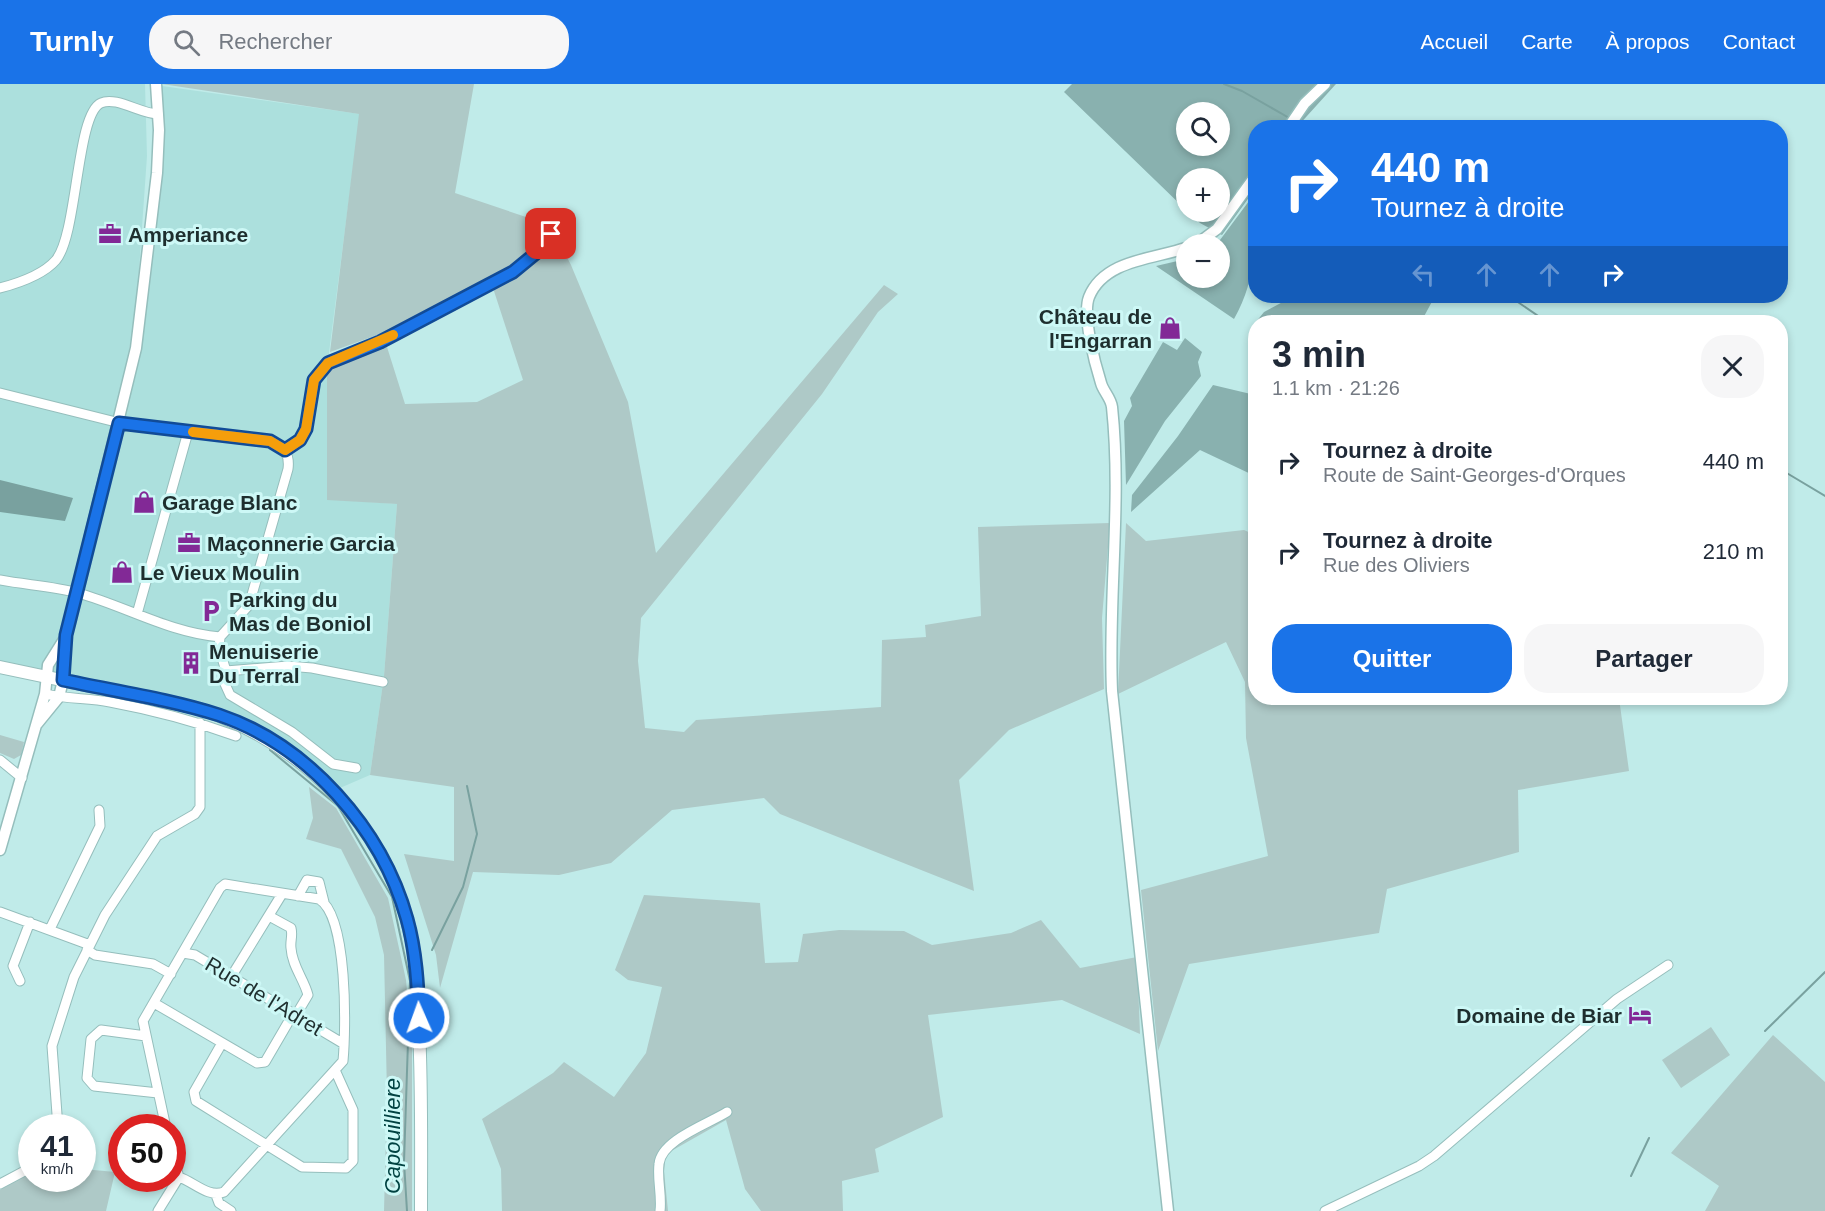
<!DOCTYPE html>
<html lang="fr">
<head>
<meta charset="utf-8">
<style>
  body { margin:0; font-family:Helvetica,sans-serif; background:#f6f6f7; color:#1f2937; height:100vh; display:flex; flex-direction:column; font-size:22px; white-space:nowrap }
  * { box-sizing:border-box; margin:0 }
  p { font-size:20px; color:#747a83 }
  .icon { flex:none; width:33px; height:33px; fill:none; stroke:currentColor; stroke-width:2; stroke-linecap:round; stroke-linejoin:round }
  .map { position:relative; flex:1; overflow:hidden }
  .panel { position:absolute; left:1248px; top:231px; width:540px; height:390px; display:flex; flex-direction:column; background:#fff; border-radius:24px; box-shadow:0 3px 9px #0003 }
  .panel>* { flex:none }
  .top-card { position:absolute; left:1248px; top:36px; width:540px; height:183px; border-radius:24px; box-shadow:0 3px 9px #0003; background:#1a73e8; color:#fff; overflow:hidden }
  .controls { position:absolute; left:1176px; top:18px; display:grid; gap:12px }
  .controls a { display:grid; place-items:center; width:54px; height:54px; border-radius:50%; background:#fff; box-shadow:0 3px 9px #0003; font-size:30px }
  .speed { position:absolute; left:18px; top:1030px; display:flex; gap:12px; font-size:30px; font-weight:700; text-align:center }
  .speed>* { display:grid; place-content:center; width:78px; height:78px; border-radius:50%; background:#fff; box-shadow:0 3px 9px #0003; line-height:1 }
  .speed small { font-size:15px; font-weight:400 }
  .speed .limit { border:9px solid #d22; background:#fff; color:#111 }
  .pin { position:absolute; display:grid; place-items:center; width:51px; height:51px; color:#fff; margin:-26px; border-radius:12px; box-shadow:0 3px 9px #0006 }
  .me { position:absolute; width:66px; margin:-33px; rotate:358deg; stroke-linejoin:round; filter:drop-shadow(0 0 4px #0008) }
  .turn { display:flex; align-items:center; gap:21px; height:126px; padding:0 24px; font-size:27px }
  .turn .icon { width:78px; height:78px; stroke-width:2.5 }
  .turn b { display:block; font-size:42px; line-height:51px }
  .lanes { display:flex; align-items:center; height:57px; padding:0 24px; background:#0003; justify-content:center; gap:30px; direction:ltr }
  .lanes .off { opacity:.35 }
  .round { display:grid; place-items:center; flex:none; width:63px; height:63px; border-radius:24px; background:#f6f6f7 }
  .headline { display:flex; align-items:center; justify-content:space-between; height:102px; padding:0 24px }
  h1 { font-size:36px; font-weight:600; line-height:45px }
  .primary-button { display:flex; gap:12px; margin-top:auto; padding:12px 24px }
  .primary-button a { flex:1; height:69px; border-radius:24px; background:#1a73e8; color:#fff; font-size:24px; font-weight:600; line-height:69px; text-align:center }
  .primary-button a+a { background:#f6f6f7; color:#1f2937 }
  ul { padding:0; list-style:none }
  li { display:flex; align-items:center; gap:18px; height:90px; padding:0 24px }
  li div { flex:1 }
  li b { display:block; font-size:22px }
  li em { font-style:normal }
  header { display:flex; align-items:center; gap:36px; box-sizing:border-box; height:84px; padding:0 30px; background:#1a73e8; color:#fff }
  header strong { font-size:28px }
  nav { display:flex; gap:33px; margin-inline-start:auto; font-size:21px }
  .search { width:420px; height:54px; background:#f6f6f7; display:flex; align-items:center; gap:15px; box-sizing:border-box; padding:0 21px; border-radius:24px; color:#747a83; font-size:22px }
  .map>svg:first-child { display:block }
  .built { fill:#ace0dd }
  .green { fill:#aec9c7 }
  .forest { fill:#89b1af; fill-rule:evenodd }
  .water { fill:#79a19f }
  .lines { fill:none; stroke-linecap:round; stroke-linejoin:round }
  .stream { stroke:#79a19f; stroke-width:2 }
  .minor-casing { stroke:#95bebc; stroke-width:11 }
  .tertiary-casing { stroke:#95bebc; stroke-width:13 }
  .secondary-casing { stroke:#95bebc; stroke-width:14 }
  .minor { stroke:#fff; stroke-width:9 }
  .tertiary { stroke:#fff; stroke-width:10 }
  .secondary { stroke:#fff; stroke-width:12 }
  .route-casing { stroke:#114b97; stroke-width:15 }
  .route { stroke:#1a73e8; stroke-width:10 }
  .slow { stroke:#f59e0b; stroke-width:10 }
  .labels { text-anchor:middle; dominant-baseline:central; stroke-width:6; stroke-linejoin:round; paint-order:stroke }
  .poi-label { font-size:21px; font-weight:bold; fill:#1e2e2e; stroke:#cdf8f6; text-anchor:start }
  .street-label { font-size:21px; fill:#1e2e2e; stroke:#cdf8f6 }
  .water-label { font-size:22px; font-style:italic; fill:#014241; stroke:#cdf8f6 }
</style>
</head>
<body>
<header>
<strong>Turnly</strong>
<div class="search"><svg class="icon" aria-label="search" viewBox="0 0 24 24"><circle cx="10" cy="10" r="6"/><path d="M15 15l6 6"/></svg>Rechercher</div>
<nav><a>Accueil</a><a>Carte</a><a>À propos</a><a>Contact</a></nav>
</header>
<div class="map">
<svg width="1825" height="1127" viewBox="0 0 1825 1127">
  <rect width="100%" height="100%" fill="#c0ebe9"/>
  <!-- built -->
  <path class="built" d="M 0,0 L 145,0 L 147,72 L 136,229 L 94,453 L 140,262 L 162,90 L 162,2 L 360,30 L 327,284 L 327,415 L 397,420 L 384,592 L 370,691 L 340,704 L 285,658 L 225,629 L 0,581 Z"/>
  <!-- green -->
  <path class="green" d="M 162,0 L 474,0 L 455,109 L 538,137 L 547,148 L 536,165 L 511,182 L 380,250 L 330,268 L 359,30 Z
    M 558,156 L 571,181 L 628,318 L 656,469 L 884,201 L 898,210 L 878,228 L 822,310 L 641,534 L 638,577 L 645,644 L 684,648 L 696,636 L 881,623 L 882,556 L 926,553 L 925,541 L 981,532 L 978,443 L 1110,439 L 1102,534 L 1104,605 L 1009,646 L 959,696 L 974,807 L 780,730 L 764,714 L 672,726 L 611,779 L 559,791 L 473,788 L 440,904 L 436,871 L 404,770 L 454,777 L 454,703 L 370,691 L 384,592 L 397,420 L 327,416 L 327,284 L 387,263 L 405,320 L 477,318 L 523,296 L 493,204 L 514,195 Z
    M 1126,439 L 1146,457 L 1244,446 L 1255,451 L 1256,614 L 1619,614 L 1629,687 L 1518,706 L 1519,768 L 1387,805 L 1379,849 L 1189,880 L 1158,967 L 1141,806 L 1268,772 L 1246,654 L 1245,598 L 1226,558 L 1118,610 Z
    M 0,651 L 24,658 L 21,671 L 14,675 L 0,669 Z
    M 309,703 L 336,724 L 388,814 L 406,896 L 412,962 L 412,1127 L 384,1127 L 387,1010 L 384,871 L 375,833 L 341,765 L 306,755 L 313,734 Z
    M 644,811 L 760,819 L 765,879 L 798,878 L 803,850 L 839,846 L 904,847 L 932,861 L 1011,849 L 1041,836 L 1080,884 L 1137,873 L 1140,950 L 1062,916 L 928,931 L 943,1033 L 875,1065 L 879,1088 L 842,1097 L 843,1127 L 761,1127 L 745,1105 L 726,1036 L 666,1070 L 664,1087 L 668,1127 L 502,1127 L 501,1085 L 482,1035 L 553,989 L 564,978 L 614,1013 L 646,969 L 662,903 L 628,896 L 615,886 Z
    M 1711,943 L 1730,971 L 1681,1004 L 1662,976 Z
    M 1773,951 L 1825,998 L 1825,1127 L 1705,1127 L 1719,1102 L 1671,1069 Z
    M 83,1085 L 115,1088 L 106,1127 L 0,1127 L 0,1106 L 12,1097 L 31,1089 L 32,1095 L 82,1095 Z"/>
  <!-- forest -->
  <path class="forest" d="M 1072,0 L 1336,0 L 1297,43 L 1256,44 L 1255,105 L 1222,151 L 1200,139 L 1188,128 L 1220,128 L 1220,94 L 1186,94 L 1186,126 L 1064,8 ZM 1186,28 L 1220,28 L 1220,62 L 1186,62 Z
    M 1255,109 C 1256,154 1257,195 1234,235 L 1156,182 L 1186,175 L 1186,194 L 1220,194 L 1220,160 L 1217,160 Z
    M 1294,212 L 1435,212 L 1421,238 L 1256,238 L 1264,228 Z
    M 1185,254 L 1202,268 L 1198,278 L 1201,292 L 1165,337 L 1126,401 L 1124,337 L 1132,322 L 1130,314 L 1163,258 L 1177,266 Z
    M 1213,301 L 1255,311 L 1255,392 L 1200,366 L 1131,428 L 1132,411 L 1178,352 Z"/>
  <!-- water -->
  <path class="water" d="M 0,396 L 73,414 L 65,437 L 0,428 Z"/>
  <g class="lines">
    <!-- stream -->
    <path class="stream" d="M 1224,0 L 1242,7 L 1291,35
      M 1295,38 L 1303,44
      M 1509,212 L 1547,238
      M 1780,385 L 1825,412
      M 270,666 L 338,722 L 392,813 L 410,897 L 404,1078 L 407,1127
      M 432,866 L 463,803 L 477,750 L 467,702
      M 1765,947 L 1825,888
      M 1631,1092 L 1649,1054"/>
    <!-- minor casing -->
    <g class="minor-casing">
      <path id="minor" d="M 0,204 C 19,199 43,191 56,176 C 78,149 76,30 101,19 C 116,12 141,30 158,30
        M 0,309 L 124,340 L 270,357 C 284,363 290,370 288,385 L 249,521 L 220,553
        M 285,366 L 300,356 L 306,345 L 314,296 L 328,279 L 380,258 L 513,188 L 541,165 L 551,150
        M 0,496 C 26,501 53,502 78,509 C 125,522 170,549 220,553
        M 137,530 L 188,348
        M 220,553 L 219,564 L 226,587 L 225,600 L 230,611 L 292,648 L 333,680 L 356,684
        M 226,587 L 288,582 L 312,584 L 383,598
        M 45,610 C 67,615 88,614 110,618 C 153,626 195,637 236,652
        M 0,676 L 22,694
        M 298,812 L 307,796 L 319,798 L 324,818
        M 0,828 L 90,861
        M 269,832 L 291,844 C 293,852 290,857 291,864 C 292,882 304,895 308,911 L 296,931
        M 50,845 L 100,742 L 99,726
        M 87,866 L 95,871 L 153,880 L 171,890
        M 183,869 L 195,871 L 344,960
        M 231,893 L 282,810
        M 20,897 L 13,882 L 30,838
        M 154,919 L 257,979 L 265,978 L 293,930
        M 146,952 L 101,946 L 91,955 L 87,994 L 94,1002 L 158,1009
        M 222,959 L 194,1008 L 196,1017 L 302,1083 L 346,1084 L 353,1077 L 353,1026 L 335,986
        M 58,1044 L 52,962 L 74,893 L 105,831 L 157,752 L 195,730 L 200,723 L 200,639
        M 166,1044 L 143,937 L 220,804 L 225,800 L 319,815 C 348,832 346,945 343,977 L 224,1108 C 208,1114 194,1098 179,1093
        M 172,1070 L 179,1093
        M 0,1100 L 32,1083
        M 216,1111 L 219,1119 L 231,1127
        M 158,1127 L 179,1093
        M 660,1127 C 662,1111 657,1096 659,1080 C 661,1056 708,1040 727,1028
        M 1325,1127 L 1419,1082 L 1434,1072 L 1617,915 L 1668,881"/>
    </g>
    <!-- tertiary casing -->
    <g class="tertiary-casing">
      <path id="tertiary" d="M 1288,44 L 1305,19 L 1325,0
        M 1197,160 L 1217,145 L 1256,91
        M 37,640 L 59,613 L 63,596 L 66,551 L 136,264 L 157,89 L 159,46 L 156,0
        M 0,766 L 45,610 L 48,581 L 65,554
        M 1168,1127 L 1112,607 C 1108,512 1122,418 1112,323 C 1111,314 1103,307 1101,299 C 1095,280 1082,231 1089,213 C 1104,176 1153,175 1186,164"/>
    </g>
    <!-- secondary casing -->
    <g class="secondary-casing">
      <path id="secondary" d="M 0,583 C 48,593 95,603 142,613 C 168,619 197,622 222,633 C 310,669 379,741 406,833 C 417,869 418,907 419,945 C 422,1006 421,1066 421,1127"/>
    </g>
    <!-- minor -->
    <use href="#minor" class="minor"/>
    <!-- tertiary -->
    <use href="#tertiary" class="tertiary"/>
    <!-- secondary -->
    <use href="#secondary" class="secondary"/>
  </g>
  <g class="lines">
    <!-- route casing -->
    <g class="route-casing">
      <path id="route" d="M 419,934 C 418,901 416,867 407,835 C 382,745 308,661 219,631 C 169,615 114,607 63,596 L 66,551 L 119,339 L 270,357 L 285,366 L 300,356 L 306,345 L 314,296 L 328,279 L 380,258 L 513,188 L 541,165 L 551,150"/>
    </g>
    <!-- route -->
    <use href="#route" class="route"/>
    <!-- slow -->
    <path class="slow" d="M 193,348 L 270,357 L 285,366 L 300,356 L 306,345 L 314,296 L 328,279 L 393,251"/>
  </g>
  <!-- icons -->
  <defs>
    <g id="office-bare" transform="scale(1.8)"><path d="M-6-3h4V-5.5h4V-3h4V5H-6ZM-1-4.5V-3h2v-1.5ZM-6 0V1H6V0Z" fill="#822996" stroke="#cdf8f6" stroke-width="2.5" paint-order="stroke"/></g>
    <g id="shop-bare" transform="scale(1.8)"><path d="M-5-2.5h2.3a2.7 3.5 0 0 1 5.4 0H5L5.5 6h-11ZM-1.5-2.5h3a1.5 2.3 0 0 0-3 0Z" fill="#822996" stroke="#cdf8f6" stroke-width="2.5" paint-order="stroke"/></g>
    <g id="parking-bare" transform="scale(1.8)"><path d="M-3.5-5.5H1a3.5 3.5 0 0 1 0 7H-1V5.5H-3.5ZM-1-3.4V-.6H.8a1.4 1.4 0 0 0 0-2.8Z" fill="#822996" stroke="#cdf8f6" stroke-width="2.5" paint-order="stroke"/></g>
    <g id="building-bare" transform="scale(1.8)"><path d="M-4-6H4V6H1V3H-1V6H-4ZM-2.5-4.3h1.7v1.8h-1.7ZM.8-4.3h1.7v1.8H.8ZM-2.5-1h1.7V.8h-1.7ZM.8-1h1.7V.8H.8Z" fill="#822996" stroke="#cdf8f6" stroke-width="2.5" paint-order="stroke"/></g>
    <g id="hotel-bare" transform="scale(1.8)"><path d="M-6-4.5h1.5V1H6V5H4.5V3h-9V5H-6ZM-4 0a1.8 1.8 0 1 1 3.6 0ZM.5 0V-2.5h3Q6-2.5 6 0Z" fill="#822996" stroke="#cdf8f6" stroke-width="2.5" paint-order="stroke"/></g>
  </defs>
  <g fill-rule="evenodd">
    <use href="#office-bare" x="110" y="150"/>
    <use href="#shop-bare" x="1170" y="244"/>
    <use href="#shop-bare" x="144" y="418"/>
    <use href="#office-bare" x="189" y="459"/>
    <use href="#shop-bare" x="122" y="488"/>
    <use href="#parking-bare" x="211" y="527"/>
    <use href="#building-bare" x="191" y="579"/>
    <use href="#hotel-bare" x="1640" y="931"/>
  </g>
  <g class="labels">
    <!-- poi labels -->
    <g class="poi-label">
      <text x="128" y="150">Amperiance</text>
      <text x="1152" y="232" text-anchor="end">Château de<tspan x="1152" dy="24">l'Engarran</tspan></text>
      <text x="162" y="418">Garage Blanc</text>
      <text x="207" y="459">Maçonnerie Garcia</text>
      <text x="140" y="488">Le Vieux Moulin</text>
      <text x="229" y="515">Parking du<tspan x="229" dy="24">Mas de Boniol</tspan></text>
      <text x="209" y="567">Menuiserie<tspan x="209" dy="24">Du Terral</tspan></text>
      <text x="1622" y="931" text-anchor="end">Domaine de Biar</text>
    </g>
    <!-- street labels -->
    <g class="street-label">
      <text transform="translate(264 912) rotate(31)">Rue de l'Adret</text>
    </g>
    <!-- water labels -->
    <g class="water-label">
      <text transform="translate(392 1052) rotate(-90)">Capouilliere</text>
    </g>
  </g>
</svg>
<div class="controls">
<a><svg class="icon" aria-label="search" viewBox="0 0 24 24"><circle cx="10" cy="10" r="6"/><path d="M15 15l6 6"/></svg></a>
<a>+</a>
<a>−</a>
</div>
<div class="speed"><div>41<small>km/h</small></div><div class="limit">50</div></div>
<div class="pin" style="left:551px;top:150px;background:#d93025"><svg class="icon" aria-label="arrive" viewBox="0 0 24 24"><path d="M6 21V4h12l-3 4 3 4H6"/></svg></div>
<svg class="me" style="left:419px;top:934px" viewBox="-20 -20 40 40"><circle r="17" fill="#1a73e8" stroke="#fff" stroke-width="3"/><path d="M0-11L8 9 0 5-8 9z" fill="#fff"/></svg>
<div class="top-card">
<div class="turn"><svg class="icon" aria-label="right" viewBox="0 0 24 24"><path d="M7 20v-9h11M14 6l5 5-5 5"/></svg><div><b>440 m</b>Tournez à droite</div></div>
<div class="lanes"><svg class="icon off" aria-label="left" viewBox="0 0 24 24"><path d="M17 20v-9H6M10 6l-5 5 5 5"/></svg><svg class="icon off" aria-label="ahead" viewBox="0 0 24 24"><path d="M12 20V5M6 11l6-6 6 6"/></svg><svg class="icon off" aria-label="ahead" viewBox="0 0 24 24"><path d="M12 20V5M6 11l6-6 6 6"/></svg><svg class="icon" aria-label="right" viewBox="0 0 24 24"><path d="M7 20v-9h11M14 6l5 5-5 5"/></svg></div>
</div>
<section class="panel">
<div class="headline"><div><h1>3 min</h1><p>1.1 km · 21:26</p></div><a class="round"><svg class="icon" aria-label="close" viewBox="0 0 24 24"><path d="M6 6l12 12M18 6L6 18"/></svg></a></div>
<ul>
<li><svg class="icon" aria-label="right" viewBox="0 0 24 24"><path d="M7 20v-9h11M14 6l5 5-5 5"/></svg><div><b>Tournez à droite</b><p>Route de Saint-Georges-d'Orques</p></div><em>440 m</em></li>
<li><svg class="icon" aria-label="right" viewBox="0 0 24 24"><path d="M7 20v-9h11M14 6l5 5-5 5"/></svg><div><b>Tournez à droite</b><p>Rue des Oliviers</p></div><em>210 m</em></li>
</ul>
<div class="primary-button"><a>Quitter</a><a>Partager</a></div>
</section>
</div>
</body>
</html>
